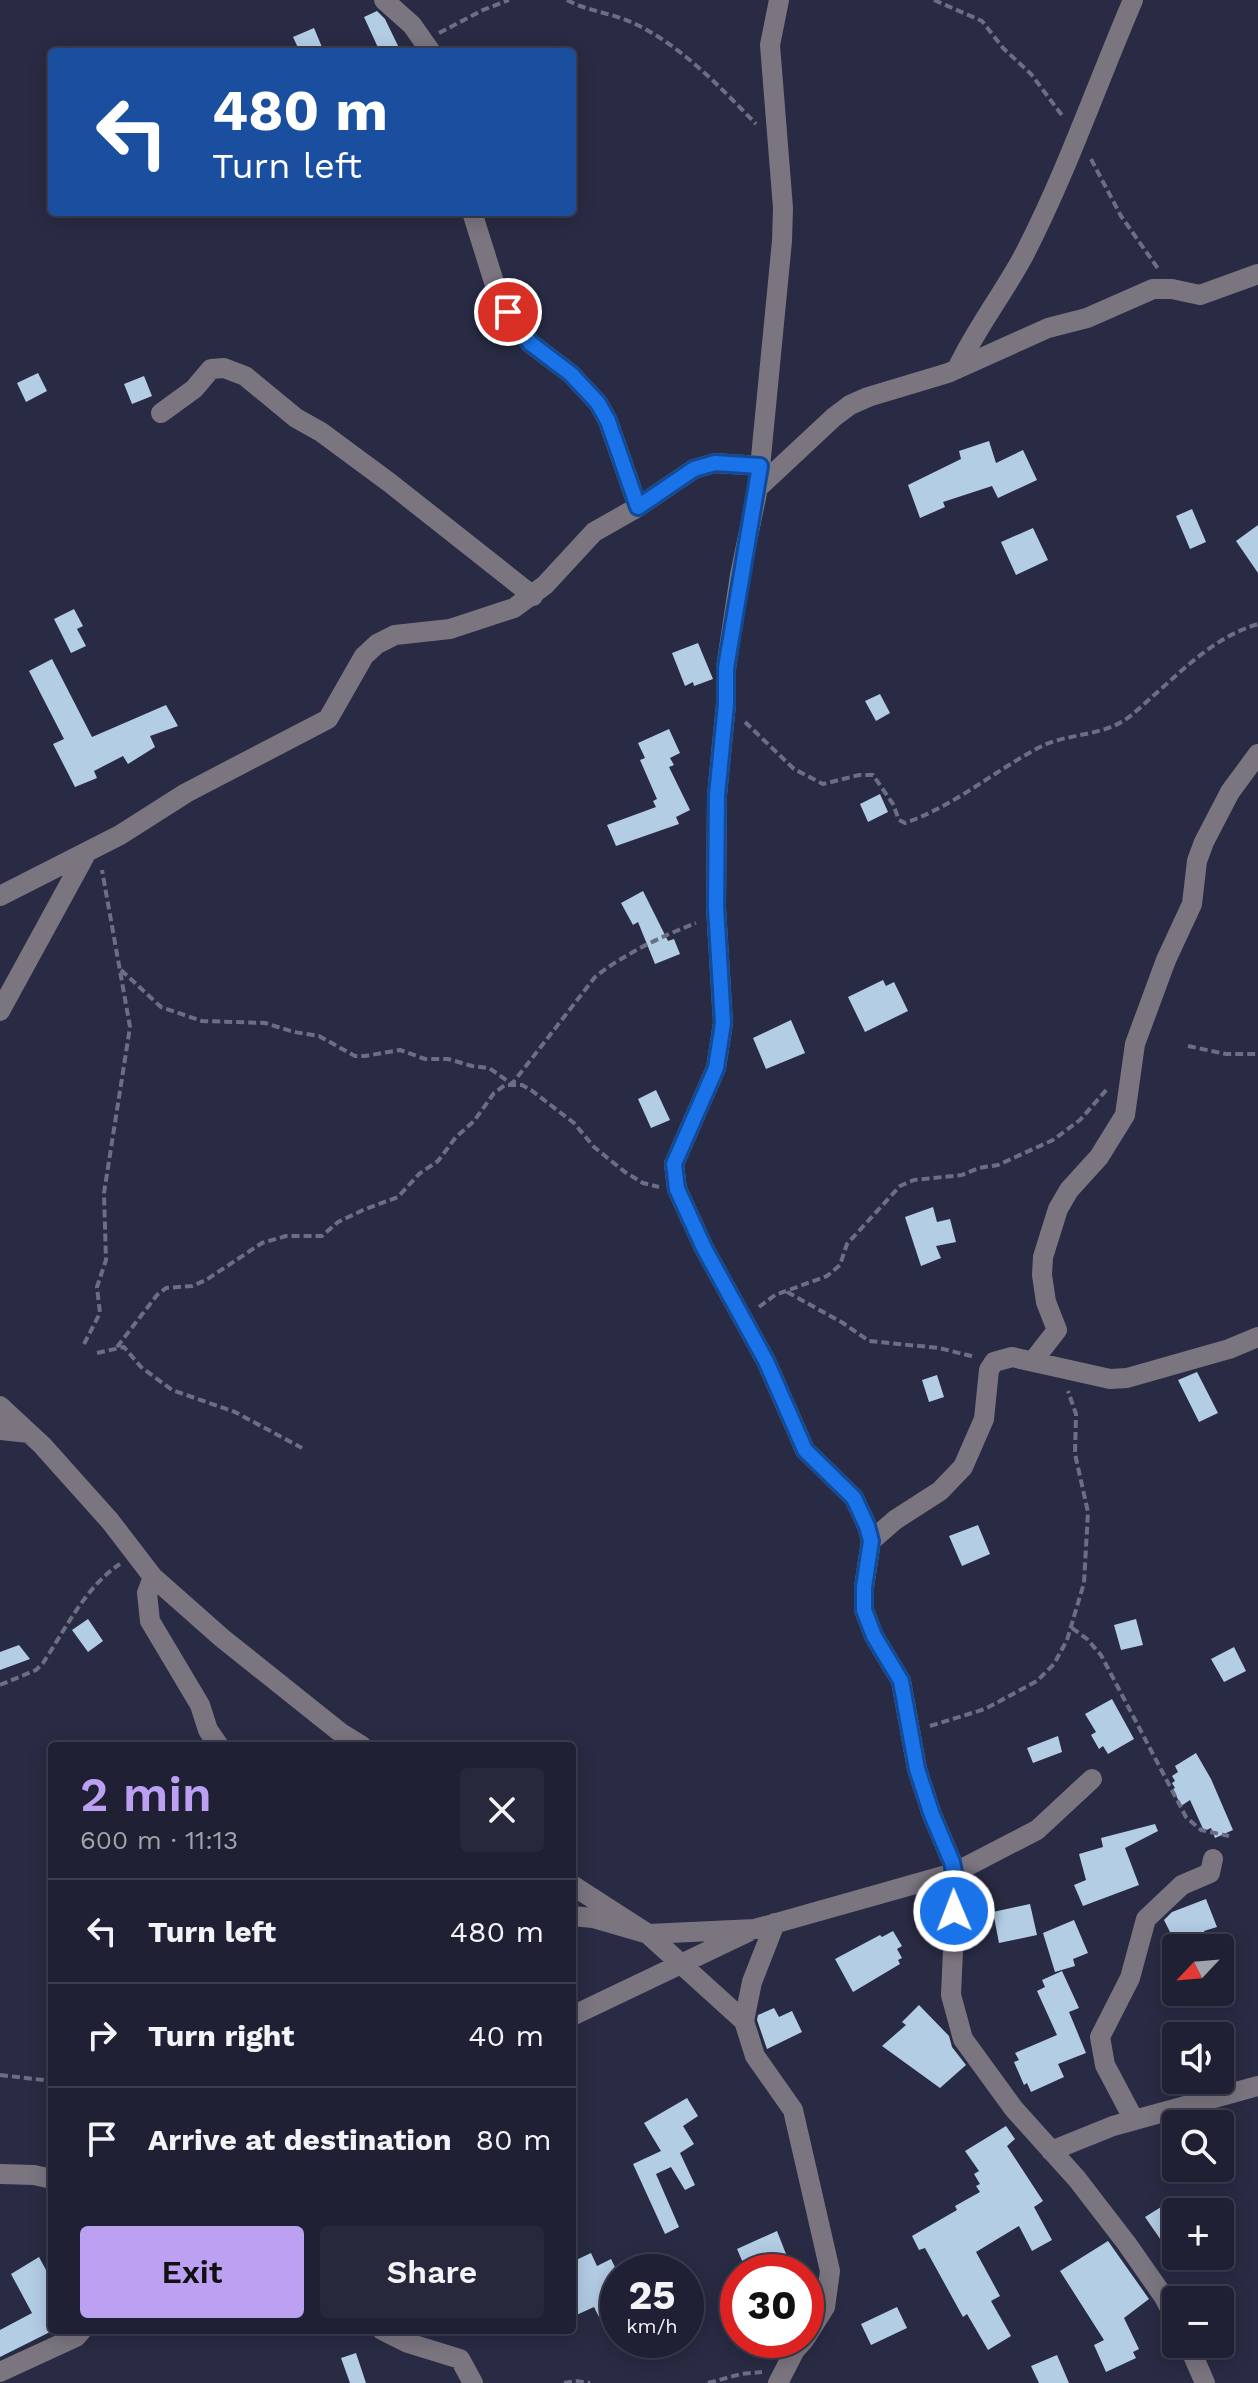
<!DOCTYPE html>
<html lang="en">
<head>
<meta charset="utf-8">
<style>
  body { margin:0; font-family:"Work Sans",sans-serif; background:#27283b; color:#f1f3f6; height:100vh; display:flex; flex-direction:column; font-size:30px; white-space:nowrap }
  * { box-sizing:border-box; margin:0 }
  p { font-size:26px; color:#a1a3ac }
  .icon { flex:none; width:44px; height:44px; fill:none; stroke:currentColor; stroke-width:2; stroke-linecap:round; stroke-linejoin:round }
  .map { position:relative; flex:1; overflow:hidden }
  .details { position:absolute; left:48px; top:1742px; width:528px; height:592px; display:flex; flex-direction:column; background:#1f2033; border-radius:8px; box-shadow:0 4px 20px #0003,0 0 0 2px #3c3e4e }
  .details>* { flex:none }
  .guide { position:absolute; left:48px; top:48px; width:528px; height:168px; border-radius:8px; box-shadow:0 4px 20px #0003,0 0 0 2px #3c3e4e; background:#1a4fa0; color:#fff; overflow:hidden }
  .needle { width:52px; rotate:244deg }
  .fabs { position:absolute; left:1162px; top:1934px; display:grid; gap:16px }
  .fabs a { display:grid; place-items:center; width:72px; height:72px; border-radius:8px; background:#1f2033; box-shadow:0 4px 20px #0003,0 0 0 2px #3c3e4e; font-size:40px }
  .speed { position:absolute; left:600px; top:2254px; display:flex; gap:16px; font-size:40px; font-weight:700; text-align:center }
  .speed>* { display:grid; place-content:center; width:104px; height:104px; border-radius:50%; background:#1f2033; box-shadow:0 4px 20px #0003,0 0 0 2px #3c3e4e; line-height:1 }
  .speed small { font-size:20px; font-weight:400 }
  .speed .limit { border:12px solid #d22; background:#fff; color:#111 }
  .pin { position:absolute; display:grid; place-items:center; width:68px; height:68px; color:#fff; margin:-34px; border:4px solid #fff; border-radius:50%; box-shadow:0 2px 8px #0007 }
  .me { position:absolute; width:88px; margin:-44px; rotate:359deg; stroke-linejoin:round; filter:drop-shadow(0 0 6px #0008) }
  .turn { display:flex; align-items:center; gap:28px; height:168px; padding:0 32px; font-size:36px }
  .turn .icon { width:104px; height:104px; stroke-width:2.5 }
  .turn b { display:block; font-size:56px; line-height:68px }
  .round { display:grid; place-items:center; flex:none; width:84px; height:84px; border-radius:8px; background:#27283b }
  .head { display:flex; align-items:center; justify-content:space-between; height:136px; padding:0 32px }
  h1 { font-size:48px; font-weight:600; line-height:60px; color:#bca0f2 }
  .action { display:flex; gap:16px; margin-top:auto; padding:16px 32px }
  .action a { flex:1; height:92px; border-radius:8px; background:#bca0f2; color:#111; font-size:32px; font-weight:600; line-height:92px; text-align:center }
  .action a+a { background:#27283b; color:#f1f3f6 }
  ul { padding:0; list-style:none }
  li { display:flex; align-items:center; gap:24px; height:104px; padding:0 32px; border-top:2px solid #3c3e4e }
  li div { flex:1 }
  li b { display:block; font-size:30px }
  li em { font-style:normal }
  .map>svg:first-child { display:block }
  .building { fill:#b3cde5 }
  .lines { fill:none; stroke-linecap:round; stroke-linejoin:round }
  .path { stroke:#6c6e83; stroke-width:4; stroke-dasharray:8 4; stroke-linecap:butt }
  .minor { stroke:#7b7580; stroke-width:20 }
  .route-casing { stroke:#114b97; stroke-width:20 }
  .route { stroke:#1a73e8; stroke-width:14 }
</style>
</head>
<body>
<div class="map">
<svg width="1258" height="2383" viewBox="0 0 1258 2383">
  <rect width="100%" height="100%" fill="#292b44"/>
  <!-- building -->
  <path class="building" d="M 377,11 L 385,19 L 401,52 L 380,52 L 364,17 Z
    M 314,28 L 324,52 L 300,52 L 293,37 Z
    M 38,373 L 47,391 L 26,402 L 17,383 Z
    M 144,376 L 152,396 L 132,404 L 124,384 Z
    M 989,441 L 996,463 L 1023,450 L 1037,480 L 998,498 L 992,486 L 943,502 L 945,507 L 920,518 L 908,485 L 961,459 L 959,451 Z
    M 1192,509 L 1206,542 L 1190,549 L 1176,516 Z
    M 1258,525 L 1258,573 L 1236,541 Z
    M 1033,528 L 1048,560 L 1016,575 L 1001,542 Z
    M 74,609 L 83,626 L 77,629 L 86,646 L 71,653 L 54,619 Z
    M 698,643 L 713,679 L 694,686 L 693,682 L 685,686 L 672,653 Z
    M 52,659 L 92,737 L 166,705 L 178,726 L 150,736 L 155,747 L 128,764 L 123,756 L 94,771 L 97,778 L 75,787 L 53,744 L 64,739 L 29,671 Z
    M 880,694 L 890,713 L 876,721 L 865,701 Z
    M 669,729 L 680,753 L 670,758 L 674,765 L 669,767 L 690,810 L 676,817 L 679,824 L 616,846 L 607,825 L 656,807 L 653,801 L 657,799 L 640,760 L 645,758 L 638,743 Z
    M 880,794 L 888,812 L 868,822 L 860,804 Z
    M 643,891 L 668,941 L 674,939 L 680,954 L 655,964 L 638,922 L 633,925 L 621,903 Z
    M 883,980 L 886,986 L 894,982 L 908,1011 L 865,1032 L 848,997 Z
    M 791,1020 L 805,1053 L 766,1069 L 753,1038 Z
    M 656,1090 L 670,1120 L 651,1128 L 638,1099 Z
    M 933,1207 L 937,1222 L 950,1219 L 956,1242 L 936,1246 L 941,1258 L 921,1266 L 905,1217 Z
    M 1197,1372 L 1218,1413 L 1199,1422 L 1178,1380 Z
    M 937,1375 L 944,1397 L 929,1402 L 922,1380 Z
    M 978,1525 L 990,1554 L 962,1566 L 949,1536 Z
    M 88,1619 L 103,1641 L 88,1652 L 72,1630 Z
    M 1136,1619 L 1143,1645 L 1121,1650 L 1114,1625 Z
    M 19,1645 L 30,1659 L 0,1670 L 0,1652 Z
    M 1234,1647 L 1246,1671 L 1224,1682 L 1211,1659 Z
    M 1112,1699 L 1134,1739 L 1108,1754 L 1103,1746 L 1099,1749 L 1091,1735 L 1096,1732 L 1085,1714 Z
    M 1058,1736 L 1062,1752 L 1033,1763 L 1027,1748 Z
    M 1196,1753 L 1211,1779 L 1233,1830 L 1215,1838 L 1211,1828 L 1204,1831 L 1190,1800 L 1181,1806 L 1173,1789 L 1175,1788 L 1172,1783 L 1175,1781 L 1172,1776 L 1178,1772 L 1175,1766 Z
    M 1155,1824 L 1158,1831 L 1125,1848 L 1139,1885 L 1083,1906 L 1074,1885 L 1086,1880 L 1079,1854 L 1103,1847 L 1101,1838 Z
    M 1206,1899 L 1217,1927 L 1204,1931 L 1208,1940 L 1191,1948 L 1178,1948 L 1164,1920 L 1172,1912 Z
    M 1030,1904 L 1037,1935 L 999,1943 L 993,1912 Z
    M 1074,1920 L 1088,1953 L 1073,1959 L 1075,1966 L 1055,1972 L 1043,1933 Z
    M 893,1931 L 902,1946 L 897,1949 L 902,1958 L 898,1960 L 900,1964 L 853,1992 L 835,1959 L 880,1935 L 882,1937 Z
    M 1062,1971 L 1079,2008 L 1069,2012 L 1086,2053 L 1058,2064 L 1064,2077 L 1031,2092 L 1027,2083 L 1024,2085 L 1014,2062 L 1019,2060 L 1015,2053 L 1057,2035 L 1037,1991 L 1045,1987 L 1042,1980 Z
    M 919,2005 L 949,2036 L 952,2047 L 966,2065 L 940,2088 L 882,2046 L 906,2025 L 902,2022 Z
    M 774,2008 L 779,2017 L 792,2011 L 802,2032 L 767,2049 L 757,2020 L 758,2015 Z
    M 687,2098 L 698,2116 L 683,2126 L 694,2144 L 680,2153 L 695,2185 L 685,2190 L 671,2167 L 656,2174 L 679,2227 L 665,2234 L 633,2164 L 661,2151 L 644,2123 Z
    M 1006,2126 L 1015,2139 L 1007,2146 L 1043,2201 L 1034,2207 L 1052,2240 L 1032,2251 L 1019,2226 L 976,2252 L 1000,2296 L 991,2301 L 1011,2336 L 988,2350 L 967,2314 L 963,2317 L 925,2248 L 919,2250 L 912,2236 L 957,2210 L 955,2206 L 980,2192 L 976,2186 L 980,2184 L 974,2174 L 979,2171 L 965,2151 Z
    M 1161,2207 L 1176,2233 L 1176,2238 L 1165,2246 L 1145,2217 Z
    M 777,2231 L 793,2272 L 747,2272 L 737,2249 Z
    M 1108,2241 L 1149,2299 L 1124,2318 L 1139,2349 L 1133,2352 L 1136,2358 L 1106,2372 L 1094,2345 L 1104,2340 L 1060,2271 Z
    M 591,2253 L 597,2266 L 611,2259 L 618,2273 L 618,2309 L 599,2317 L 594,2307 L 572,2317 L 572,2262 Z
    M 39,2257 L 52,2281 L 52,2331 L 0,2357 L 0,2330 L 32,2313 L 11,2274 Z
    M 897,2307 L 907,2328 L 871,2345 L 861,2324 Z
    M 356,2353 L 366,2383 L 350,2383 L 341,2358 Z
    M 1057,2355 L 1069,2383 L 1039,2383 L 1031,2366 Z"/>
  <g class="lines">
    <!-- path -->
    <path class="path" d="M 567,0 C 587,11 611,13 631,22 C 680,44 720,87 756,124
      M 934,0 L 982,21 L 1003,48 L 1031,74 L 1064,118
      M 439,33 L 483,10 L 509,0
      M 1091,159 L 1121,216 L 1159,270
      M 745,722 L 794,769 L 823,784 L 859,775 L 873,775 L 893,804 L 899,820 L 905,823 C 954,806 993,772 1038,748 C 1066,733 1098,737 1125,720 C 1135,713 1144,704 1153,696 C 1186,667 1215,637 1258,624
      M 121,970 L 161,1007 L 202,1021 L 265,1023 L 294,1032 L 319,1036 L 355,1056 L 365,1056 L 400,1050 L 425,1059 L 448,1059 L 472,1066 L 489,1068 L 512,1084 L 595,977 C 624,954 662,936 696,923
      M 1188,1046 L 1226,1054 L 1258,1054
      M 787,1292 L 843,1323 L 869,1341 L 939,1348 L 975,1357
      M 759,1307 L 775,1295 L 827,1276 L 840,1265 L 847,1244 L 900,1186 L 914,1180 L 962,1175 L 979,1168 L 998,1165 L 1053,1140 L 1080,1120 L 1108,1088
      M 84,1344 L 100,1313 L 97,1287 L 106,1260 L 104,1193 L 130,1027 L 102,870
      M 117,1347 L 157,1295 L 166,1288 L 192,1286 L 206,1280 L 262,1243 L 286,1236 L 322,1236 L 338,1222 L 363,1210 L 398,1197 L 419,1174 L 438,1161 L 456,1137 L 474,1121 L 494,1093 L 505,1085 L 522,1085 L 531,1090 L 574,1123 L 594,1147 L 625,1172 L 643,1183 L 659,1187
      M 97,1353 L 124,1347 L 141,1367 L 172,1390 L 235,1412 L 302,1448
      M 1072,1628 L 1087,1639 L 1101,1655 L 1186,1817 L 1201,1830 L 1229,1836
      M 0,1685 L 36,1670 L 43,1663 C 65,1630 86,1586 120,1564
      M 930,1726 L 985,1709 L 1037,1681 L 1054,1664 L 1067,1640 L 1084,1583 L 1088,1512 L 1075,1454 L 1076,1414 L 1068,1391
      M 0,2075 L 52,2081
      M 564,2383 L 576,2381 L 590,2383
      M 708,2383 L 741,2374 L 762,2372"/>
    <!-- minor -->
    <path class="minor" d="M 384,0 L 412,25 L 431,52
      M 779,0 L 770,45 L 783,208 L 782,241 L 758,488 L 740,575 L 726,668 L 726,704 L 717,795 L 716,907 L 723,1023 L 716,1068 L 674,1164 L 677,1189 L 704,1248 L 766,1361 L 805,1450 L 854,1498 L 867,1526 L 871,1541 L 864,1587 L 864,1610 L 874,1636 L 901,1681 L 917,1769 L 932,1815 L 952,1862 L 956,1883 L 951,1995 L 963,2039 L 1014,2109 L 1077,2179 L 1127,2244 L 1164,2297 L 1176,2320
      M 472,212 L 499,298 L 530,343 L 571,374 L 598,403 L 608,421 L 638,507
      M 957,369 C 976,328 1004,293 1025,253 C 1067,171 1097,84 1133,0
      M 161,413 L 194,389 L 211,369 L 224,368 L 245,376 L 296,418 L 321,432 L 390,483 L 533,596
      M 758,488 L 834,417 L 850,405 L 868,397 L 948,373 L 1048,328 L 1087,318 L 1153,289 L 1172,289 L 1200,295 L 1258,274
      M 0,896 L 120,835 L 186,793 L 328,719 L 364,656 L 377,644 L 395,635 L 450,629 L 514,608 L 545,585 L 594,532 L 638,507 L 694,469 L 715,463 L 760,466
      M 0,1011 L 87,852
      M 1033,1361 L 1057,1330 L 1046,1302 L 1042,1275 L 1043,1257 L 1058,1209 L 1069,1190 L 1099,1157 L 1125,1115 L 1135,1044 L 1166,960 L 1192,904 L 1197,861 L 1204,842 L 1230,792 L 1258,754
      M 0,1406 L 42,1445 L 110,1521 L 153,1577 L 222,1638 L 341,1733 L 362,1746
      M 0,1430 L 29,1433
      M 871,1541 L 895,1520 L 940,1491 L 963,1467 L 984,1419 L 989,1370 L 994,1362 L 1012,1357 L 1110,1379 L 1127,1378 L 1229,1349 L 1258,1337
      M 153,1577 L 147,1593 L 150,1621 L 200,1705 L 208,1730 L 219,1746
      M 572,1885 L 648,1934 L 755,1929 L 954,1873 L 1037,1830 L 1092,1779
      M 572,1916 L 593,1918 L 648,1934 L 744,2021
      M 775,1923 L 752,1982 L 744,2021 L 755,2056 L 793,2110 L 830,2271 L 825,2307 L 806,2337
      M 572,2016 L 748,1932
      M 1134,2120 L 1105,2065 L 1100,2037 L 1130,1978 L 1146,1919 L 1182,1885 L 1210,1873 L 1213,1859
      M 1051,2151 L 1113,2126 L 1258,2086
      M 0,2174 L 34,2175 L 52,2179
      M 382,2330 L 408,2343
      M 402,2330 L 408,2343 L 460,2359 L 473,2383
      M 1188,2344 L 1205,2383
      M 0,2372 L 76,2337 L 82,2330
      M 778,2383 L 795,2350 L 804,2340"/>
  </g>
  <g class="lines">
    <!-- route casing -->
    <g class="route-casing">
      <path id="route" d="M 508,312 L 530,343 L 571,374 L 598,403 L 608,421 L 638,507 L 694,469 L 715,463 L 760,466 L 726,668 L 726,704 L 717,795 L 716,907 L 723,1023 L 716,1068 L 674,1164 L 677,1189 L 704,1248 L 766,1361 L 805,1450 L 854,1498 L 867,1526 L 871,1541 L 864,1587 L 864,1610 L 874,1636 L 901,1681 L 917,1769 L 932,1815 L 952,1862 L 956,1883 L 954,1911"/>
    </g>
    <!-- route -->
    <use href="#route" class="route"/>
  </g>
</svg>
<div class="fabs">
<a><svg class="needle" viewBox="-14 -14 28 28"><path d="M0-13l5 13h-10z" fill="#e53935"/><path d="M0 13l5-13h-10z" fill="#a1a3ac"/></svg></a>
<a><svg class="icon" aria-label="sound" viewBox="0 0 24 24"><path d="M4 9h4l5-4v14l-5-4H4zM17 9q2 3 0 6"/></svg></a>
<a><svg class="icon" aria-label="search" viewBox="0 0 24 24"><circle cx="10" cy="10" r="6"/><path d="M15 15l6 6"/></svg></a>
<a>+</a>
<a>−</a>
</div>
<div class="speed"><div>25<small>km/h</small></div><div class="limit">30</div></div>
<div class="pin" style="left:508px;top:312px;background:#d93025"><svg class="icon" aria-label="arrive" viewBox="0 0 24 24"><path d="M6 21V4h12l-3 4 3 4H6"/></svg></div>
<svg class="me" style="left:954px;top:1911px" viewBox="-20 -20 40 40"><circle r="17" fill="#1a73e8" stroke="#fff" stroke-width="3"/><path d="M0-11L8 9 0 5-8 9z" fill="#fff"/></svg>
<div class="guide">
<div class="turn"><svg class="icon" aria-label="left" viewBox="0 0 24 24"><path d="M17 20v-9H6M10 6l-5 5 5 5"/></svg><div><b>480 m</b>Turn left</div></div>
</div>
<section class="details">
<div class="head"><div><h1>2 min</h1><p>600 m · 11:13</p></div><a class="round"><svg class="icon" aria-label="close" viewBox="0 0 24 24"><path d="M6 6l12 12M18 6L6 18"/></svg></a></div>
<ul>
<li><svg class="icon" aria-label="left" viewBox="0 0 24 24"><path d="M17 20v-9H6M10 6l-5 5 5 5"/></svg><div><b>Turn left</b></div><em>480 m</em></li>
<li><svg class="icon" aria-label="right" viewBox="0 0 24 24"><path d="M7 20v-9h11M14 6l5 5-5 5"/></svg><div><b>Turn right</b></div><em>40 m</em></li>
<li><svg class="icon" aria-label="arrive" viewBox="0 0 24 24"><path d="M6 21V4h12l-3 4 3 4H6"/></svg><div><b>Arrive at destination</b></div><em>80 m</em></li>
</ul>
<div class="action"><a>Exit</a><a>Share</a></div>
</section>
</div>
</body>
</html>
